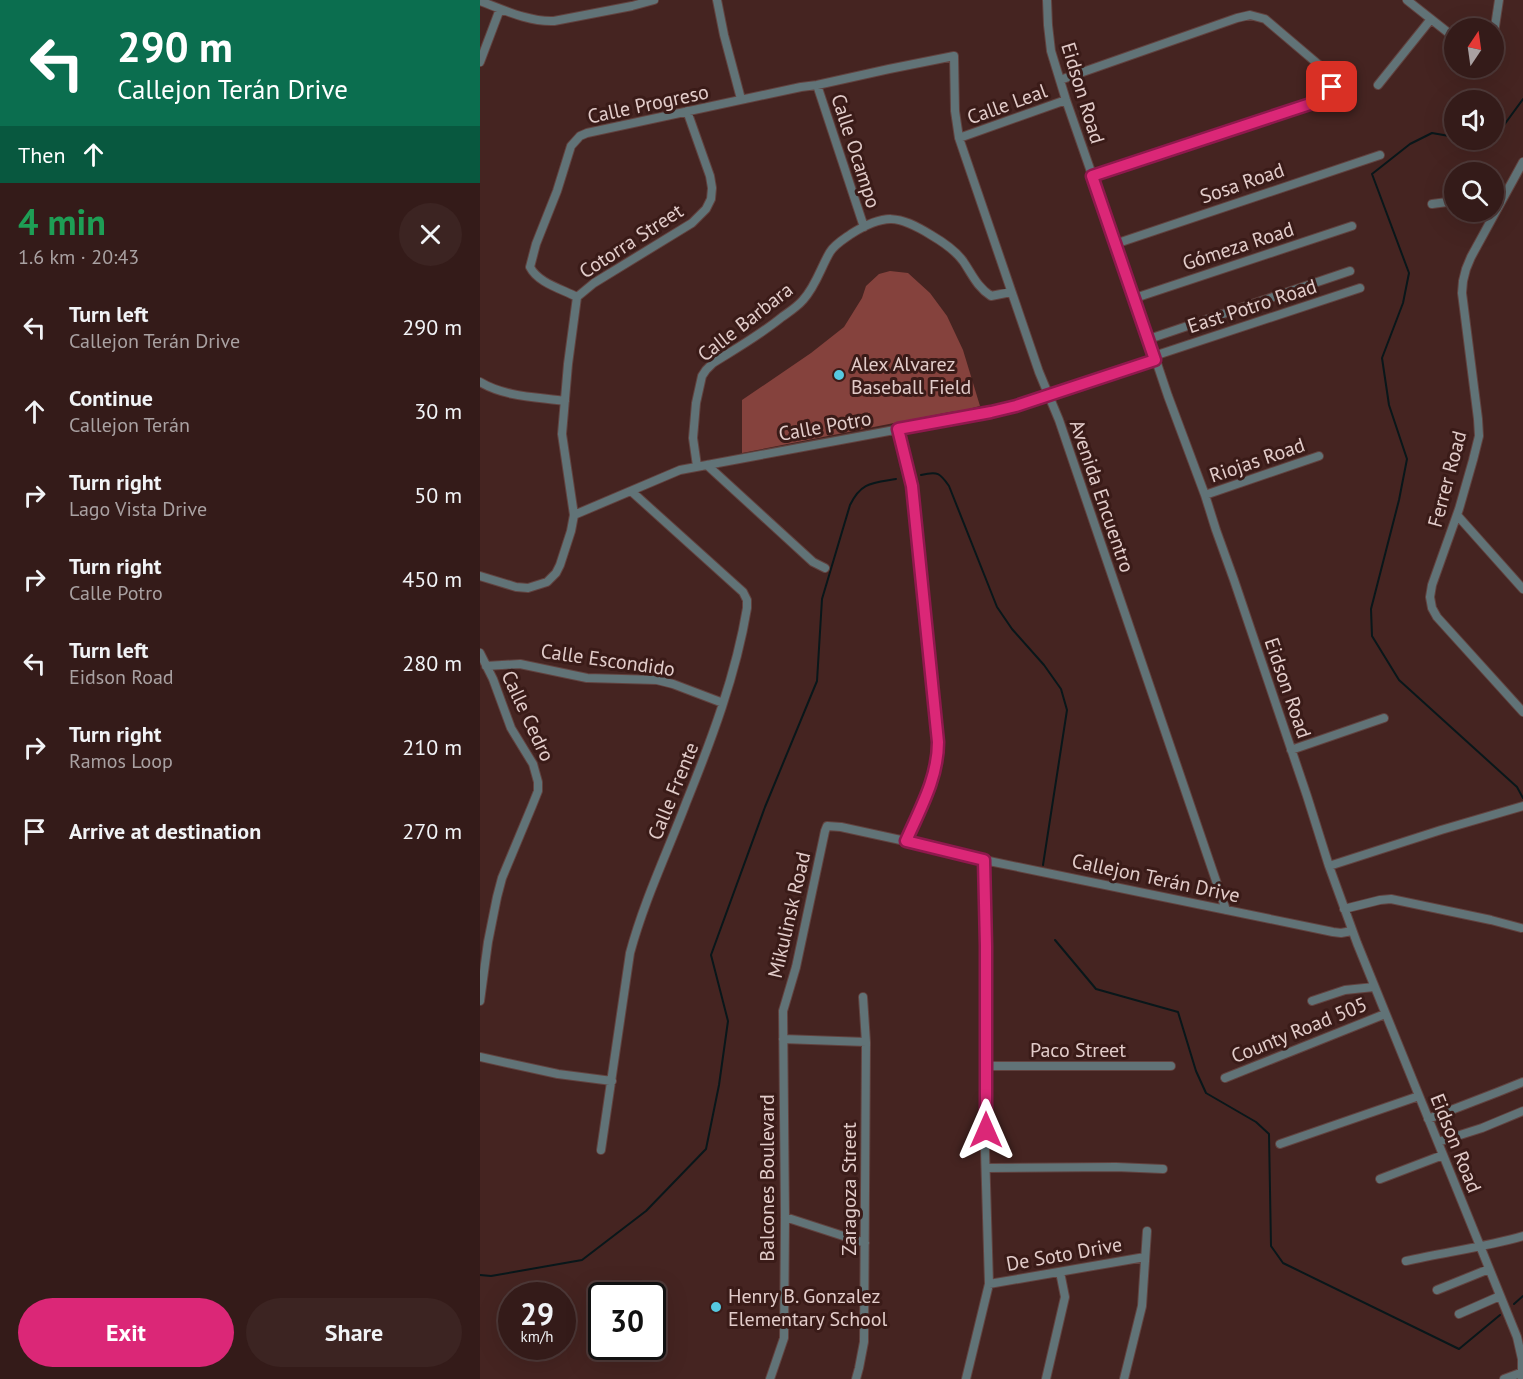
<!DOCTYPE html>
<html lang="en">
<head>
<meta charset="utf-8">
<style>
  body { margin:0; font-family:"PT Sans",sans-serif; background:#3c2422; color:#f1f3f6; height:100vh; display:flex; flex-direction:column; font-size:22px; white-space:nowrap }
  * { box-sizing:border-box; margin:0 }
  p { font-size:20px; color:#a9a1a2 }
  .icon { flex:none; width:33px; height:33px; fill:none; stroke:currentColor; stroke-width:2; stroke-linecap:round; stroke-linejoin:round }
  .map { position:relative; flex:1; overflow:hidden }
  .details { display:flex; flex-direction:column; background:#341b19; width:480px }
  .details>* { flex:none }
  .top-card { background:#0b6e4f; color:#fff; overflow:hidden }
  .needle { width:39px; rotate:13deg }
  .tools { position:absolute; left:964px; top:18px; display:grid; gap:12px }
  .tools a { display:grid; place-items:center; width:60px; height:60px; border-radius:50%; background:#341b19; box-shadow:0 6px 24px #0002,0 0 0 2px #4e3938; font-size:30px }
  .speed { position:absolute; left:18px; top:1282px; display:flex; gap:12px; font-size:30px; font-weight:700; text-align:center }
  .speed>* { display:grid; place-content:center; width:78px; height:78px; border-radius:50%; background:#341b19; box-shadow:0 6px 24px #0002,0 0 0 2px #4e3938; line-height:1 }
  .speed small { font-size:15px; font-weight:400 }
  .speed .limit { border:3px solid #111; border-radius:9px; background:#fff; color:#111 }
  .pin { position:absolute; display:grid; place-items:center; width:51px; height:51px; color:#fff; margin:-26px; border-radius:12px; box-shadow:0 3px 9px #0006 }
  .me { position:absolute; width:66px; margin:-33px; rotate:0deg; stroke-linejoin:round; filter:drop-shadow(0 0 4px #0008) }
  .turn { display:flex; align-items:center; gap:21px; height:126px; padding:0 18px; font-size:27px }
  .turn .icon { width:78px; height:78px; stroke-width:2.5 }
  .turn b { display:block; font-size:42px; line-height:51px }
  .then { display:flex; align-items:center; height:57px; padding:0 18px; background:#0003; gap:12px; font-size:22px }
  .round { display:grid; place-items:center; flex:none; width:63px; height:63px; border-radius:32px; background:#3c2422 }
  .head { display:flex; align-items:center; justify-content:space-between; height:102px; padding:0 18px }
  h1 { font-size:36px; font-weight:800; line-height:45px; color:#1e9e55 }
  .cta { display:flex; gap:12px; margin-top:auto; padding:12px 18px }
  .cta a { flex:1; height:69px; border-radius:36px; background:#db2777; color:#fff; font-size:24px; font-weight:800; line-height:69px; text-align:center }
  .cta a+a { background:#3c2422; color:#f1f3f6 }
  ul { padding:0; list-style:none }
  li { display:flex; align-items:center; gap:18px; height:84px; padding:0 18px }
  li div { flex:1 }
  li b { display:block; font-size:22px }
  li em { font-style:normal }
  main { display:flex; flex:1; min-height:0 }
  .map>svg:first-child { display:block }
  .park { fill:#85423d }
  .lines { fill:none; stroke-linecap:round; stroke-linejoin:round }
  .stream { stroke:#09171a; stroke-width:2 }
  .minor-casing { stroke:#61423f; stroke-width:10 }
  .minor { stroke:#617377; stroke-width:8 }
  .route-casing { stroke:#8e194d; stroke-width:15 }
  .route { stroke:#db2777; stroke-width:10 }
  .poi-dot { fill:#56c9e1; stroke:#3a1b18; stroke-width:2 }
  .labels { text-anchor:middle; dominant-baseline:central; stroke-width:6; stroke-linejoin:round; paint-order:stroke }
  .street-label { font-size:20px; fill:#e2ccca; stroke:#3a1b18 }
  .poi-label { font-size:20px; fill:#e2ccca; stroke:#3a1b18; text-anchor:start }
</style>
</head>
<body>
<main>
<section class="details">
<div class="top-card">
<div class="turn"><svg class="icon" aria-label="left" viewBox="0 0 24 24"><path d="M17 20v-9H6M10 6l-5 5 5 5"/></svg><div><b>290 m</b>Callejon Terán Drive</div></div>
<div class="then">Then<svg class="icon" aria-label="ahead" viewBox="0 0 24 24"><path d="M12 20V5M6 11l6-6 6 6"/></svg></div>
</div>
<div class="head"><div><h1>4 min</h1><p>1.6 km · 20:43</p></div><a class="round"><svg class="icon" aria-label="close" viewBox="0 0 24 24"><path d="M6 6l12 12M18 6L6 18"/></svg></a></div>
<ul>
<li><svg class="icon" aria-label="left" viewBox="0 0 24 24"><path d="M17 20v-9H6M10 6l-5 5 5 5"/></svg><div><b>Turn left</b><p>Callejon Terán Drive</p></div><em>290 m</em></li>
<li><svg class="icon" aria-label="ahead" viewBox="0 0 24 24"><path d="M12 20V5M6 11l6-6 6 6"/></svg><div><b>Continue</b><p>Callejon Terán</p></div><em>30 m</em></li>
<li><svg class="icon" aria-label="right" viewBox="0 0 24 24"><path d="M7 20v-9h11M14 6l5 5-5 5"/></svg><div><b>Turn right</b><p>Lago Vista Drive</p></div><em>50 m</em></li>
<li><svg class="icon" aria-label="right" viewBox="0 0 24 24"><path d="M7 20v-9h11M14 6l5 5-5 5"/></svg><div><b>Turn right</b><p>Calle Potro</p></div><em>450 m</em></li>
<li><svg class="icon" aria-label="left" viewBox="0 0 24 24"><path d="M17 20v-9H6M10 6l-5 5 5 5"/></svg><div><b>Turn left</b><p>Eidson Road</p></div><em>280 m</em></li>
<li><svg class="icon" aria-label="right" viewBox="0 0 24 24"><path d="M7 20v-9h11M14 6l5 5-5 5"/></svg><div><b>Turn right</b><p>Ramos Loop</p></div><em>210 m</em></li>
<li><svg class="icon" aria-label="arrive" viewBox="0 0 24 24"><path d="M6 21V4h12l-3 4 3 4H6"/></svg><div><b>Arrive at destination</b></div><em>270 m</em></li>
</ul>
<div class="cta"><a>Exit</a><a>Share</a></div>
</section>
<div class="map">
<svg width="1043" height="1379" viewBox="0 0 1043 1379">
  <rect width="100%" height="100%" fill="#452421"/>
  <!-- park -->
  <path class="park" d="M 410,271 L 428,273 L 450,293 L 467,316 L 483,350 L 500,406 L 485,410 L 470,412 L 262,453 L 262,400 L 331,353 L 364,327 L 382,298 L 386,286 L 399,274 Z"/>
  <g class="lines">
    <!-- stream -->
    <path class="stream" d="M 975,137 L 952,133 L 930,144 L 892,174 L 929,273 L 923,303 L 902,358 L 909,405 L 927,459 L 919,500 L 891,609 L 892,636 L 919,680 L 1037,787 L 1043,798
      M 1014,137 L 1016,136 L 1043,99
      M 441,475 C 458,471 460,473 469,486 L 517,607 L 532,629 L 564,665 L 581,689 L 587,710 L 563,865
      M 575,940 L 616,989 L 698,1012 L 716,1071 L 726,1093 L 776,1122 L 789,1134 L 791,1246 L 803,1263 L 979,1349 L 1020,1315
      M 0,1275 L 11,1276 L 102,1260 L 166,1211 L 226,1149 L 239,1085 L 248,1021 L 231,955 L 285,807 L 337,681 L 342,599 L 370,505 C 381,482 392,483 416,479
      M 1034,1304 L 1043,1296"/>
    <!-- minor casing -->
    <g class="minor-casing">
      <path id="minor" d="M 237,0 L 244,35 L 261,99
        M 567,0 L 568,25 L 571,51 L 586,100 L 655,298 L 688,396 L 725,495 L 736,530 L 754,580 L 827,796 L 849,866 L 877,943 L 1037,1337 L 1042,1359 L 1042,1379
        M 927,0 L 975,38
        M 0,1 C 24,10 49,22 74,21 L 152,6 L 174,0
        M 1014,33 L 1019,0
        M 0,62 L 20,9
        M 580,80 L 757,18 L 770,15 L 785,19 L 845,70 C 858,88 850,95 833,103 L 612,176
        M 337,85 L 384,227
        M 898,85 L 951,19
        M 479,138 L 586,100
        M 1043,162 L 991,257 L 986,269 L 983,281 L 982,293 L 998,419 L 999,436 L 993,460 L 979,509 L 952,585 L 950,597 L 952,608 L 957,617 L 1043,712
        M 952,204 L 975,201
        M 635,244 L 900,155
        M 97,297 L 114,283 L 212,223 L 226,209 L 231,199 L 232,188 L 230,176 L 207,111
        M 655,298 L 872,226
        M 669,339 L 870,271
        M 674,356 L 880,288
        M 0,382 C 25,397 56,397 85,401
        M 418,429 L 432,486 L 458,742 C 458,778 440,809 426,841
        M 227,465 L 333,562 L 345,568
        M 217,466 L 213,438 L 216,403 L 222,376 L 226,370 L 233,363 C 257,348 280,335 302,317 C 309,312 317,307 323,300 C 336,286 341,267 350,252 C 355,244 364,239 371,234 C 405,213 418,215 451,235 C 463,242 475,250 483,261 C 492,274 497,287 511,296 L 531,292
        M 725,495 L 839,456
        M 94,515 L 200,470 L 511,412 L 570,395 L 675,360
        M 977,515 L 1043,589
        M 0,576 L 36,587 L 48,588 L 67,582 L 76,573 L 80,565 L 91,531 L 94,515 L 82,434 L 88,364 L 97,297 C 82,289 58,283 50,267 L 56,244 L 77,191 L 91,146 L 100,136 L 107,133 L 321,87 L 337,85 L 409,69 L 474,56 L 475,111 L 479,138 L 559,372 L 579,420 L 746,910
        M 0,653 L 13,679 L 31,728 L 53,764 L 58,782 L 58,791 L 52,806 L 22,878 L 17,897 L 8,942 L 0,1001
        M 6,666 L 40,664 L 107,678 L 177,680 L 193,684 L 243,703
        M 811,750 L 904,718
        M 849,866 L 961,830 L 1043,806
        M 864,909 L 900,900 L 911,899 L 1011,920 L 1041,928
        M 832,1001 L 865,990 L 894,987
        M 303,1039 L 386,1042
        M 0,1057 L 78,1074 L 132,1081
        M 506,1066 L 691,1066
        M 745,1078 L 905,1014
        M 948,1119 L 1018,1092 L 1043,1082
        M 958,1142 L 1002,1128 L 1043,1111
        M 800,1144 L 939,1096
        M 121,1150 L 150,953 C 164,901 187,853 206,803 C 231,741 256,675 267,608 L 267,600 L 263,592 L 151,491
        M 506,1168 L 636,1167 L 683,1169
        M 900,1179 L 963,1155
        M 305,1217 L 385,1243
        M 926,1261 C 965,1252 1005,1247 1043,1236
        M 509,1284 L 665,1257
        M 957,1290 L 1009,1269
        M 979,1314 L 1020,1296
        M 290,1379 L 304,1338 L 305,1217 L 303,1011 L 316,967 L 345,831 L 347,826 L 361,827 L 485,854 L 504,860 L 853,932 L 861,933 L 872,931
        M 376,1379 L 379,1368 L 384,1342 L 386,1042 L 383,997
        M 486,1379 L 509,1284 L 505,1151 L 506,946 L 504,860
        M 566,1379 L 585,1297 L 580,1272
        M 644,1379 L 662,1306 L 667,1231
        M 1024,1379 L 1043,1372"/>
    </g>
    <!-- minor -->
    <use href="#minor" class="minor"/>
  </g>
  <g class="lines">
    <!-- route casing -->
    <g class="route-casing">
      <path id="route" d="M 506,1130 L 506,946 L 504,860 L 426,841 C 440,809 458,778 458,742 L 432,486 L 418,429 L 511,412 L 536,406 L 675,360 L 612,176 L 833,103 C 841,99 849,96 852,87"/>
    </g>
    <!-- route -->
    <use href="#route" class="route"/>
  </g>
  <!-- markers -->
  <g class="poi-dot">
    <circle cx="359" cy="375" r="6"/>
    <circle cx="236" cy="1307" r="6"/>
  </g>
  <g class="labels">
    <!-- street labels -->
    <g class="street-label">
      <text transform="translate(603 93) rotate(73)">Eidson Road</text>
      <text transform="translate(168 104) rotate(-12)">Calle Progreso</text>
      <text transform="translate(527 104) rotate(-20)">Calle Leal</text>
      <text transform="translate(376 151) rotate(72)">Calle Ocampo</text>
      <text transform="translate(762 183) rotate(-19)">Sosa Road</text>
      <text transform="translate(151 241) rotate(-33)">Cotorra Street</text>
      <text transform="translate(758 246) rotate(-18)">Gómeza Road</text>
      <text transform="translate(772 306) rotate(-18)">East Potro Road</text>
      <text transform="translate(265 322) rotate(-38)">Calle Barbara</text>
      <text transform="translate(345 426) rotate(-10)">Calle Potro</text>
      <text transform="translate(777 460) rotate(-19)">Riojas Road</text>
      <text transform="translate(967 479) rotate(-75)">Ferrer Road</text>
      <text transform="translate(622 496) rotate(71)">Avenida Encuentro</text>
      <text transform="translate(128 660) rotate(8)">Calle Escondido</text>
      <text transform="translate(808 688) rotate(71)">Eidson Road</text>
      <text transform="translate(48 716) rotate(65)">Calle Cedro</text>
      <text transform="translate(193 791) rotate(-68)">Calle Frente</text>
      <text transform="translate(676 878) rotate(12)">Callejon Terán Drive</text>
      <text transform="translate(309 915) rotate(-77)">Mikulinsk Road</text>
      <text transform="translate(819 1030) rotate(-22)">County Road 505</text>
      <text x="598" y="1050">Paco Street</text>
      <text transform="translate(976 1143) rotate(68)">Eidson Road</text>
      <text transform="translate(287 1178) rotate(-90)">Balcones Boulevard</text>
      <text transform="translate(369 1189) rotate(-90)">Zaragoza Street</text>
      <text transform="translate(584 1254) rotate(-10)">De Soto Drive</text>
    </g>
    <!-- poi labels -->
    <g class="poi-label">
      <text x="371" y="364">Alex Alvarez<tspan x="371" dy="23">Baseball Field</tspan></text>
      <text x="248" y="1296">Henry B. Gonzalez<tspan x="248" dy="23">Elementary School</tspan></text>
    </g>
  </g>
</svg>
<div class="tools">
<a><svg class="needle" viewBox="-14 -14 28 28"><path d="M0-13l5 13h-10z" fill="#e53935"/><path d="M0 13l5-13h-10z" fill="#a9a1a2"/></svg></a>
<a><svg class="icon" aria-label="sound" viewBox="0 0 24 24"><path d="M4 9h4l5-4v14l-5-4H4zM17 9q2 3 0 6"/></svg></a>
<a><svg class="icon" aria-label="search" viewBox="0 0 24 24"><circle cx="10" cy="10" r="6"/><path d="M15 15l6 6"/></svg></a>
</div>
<div class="speed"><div>29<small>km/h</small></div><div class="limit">30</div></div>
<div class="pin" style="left:852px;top:87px;background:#d93025"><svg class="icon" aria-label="arrive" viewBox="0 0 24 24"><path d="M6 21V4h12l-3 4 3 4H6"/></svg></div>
<svg class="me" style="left:506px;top:1130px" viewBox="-20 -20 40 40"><path d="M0-17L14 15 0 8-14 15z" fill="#db2777" stroke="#fff" stroke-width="4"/></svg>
</div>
</main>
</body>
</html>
